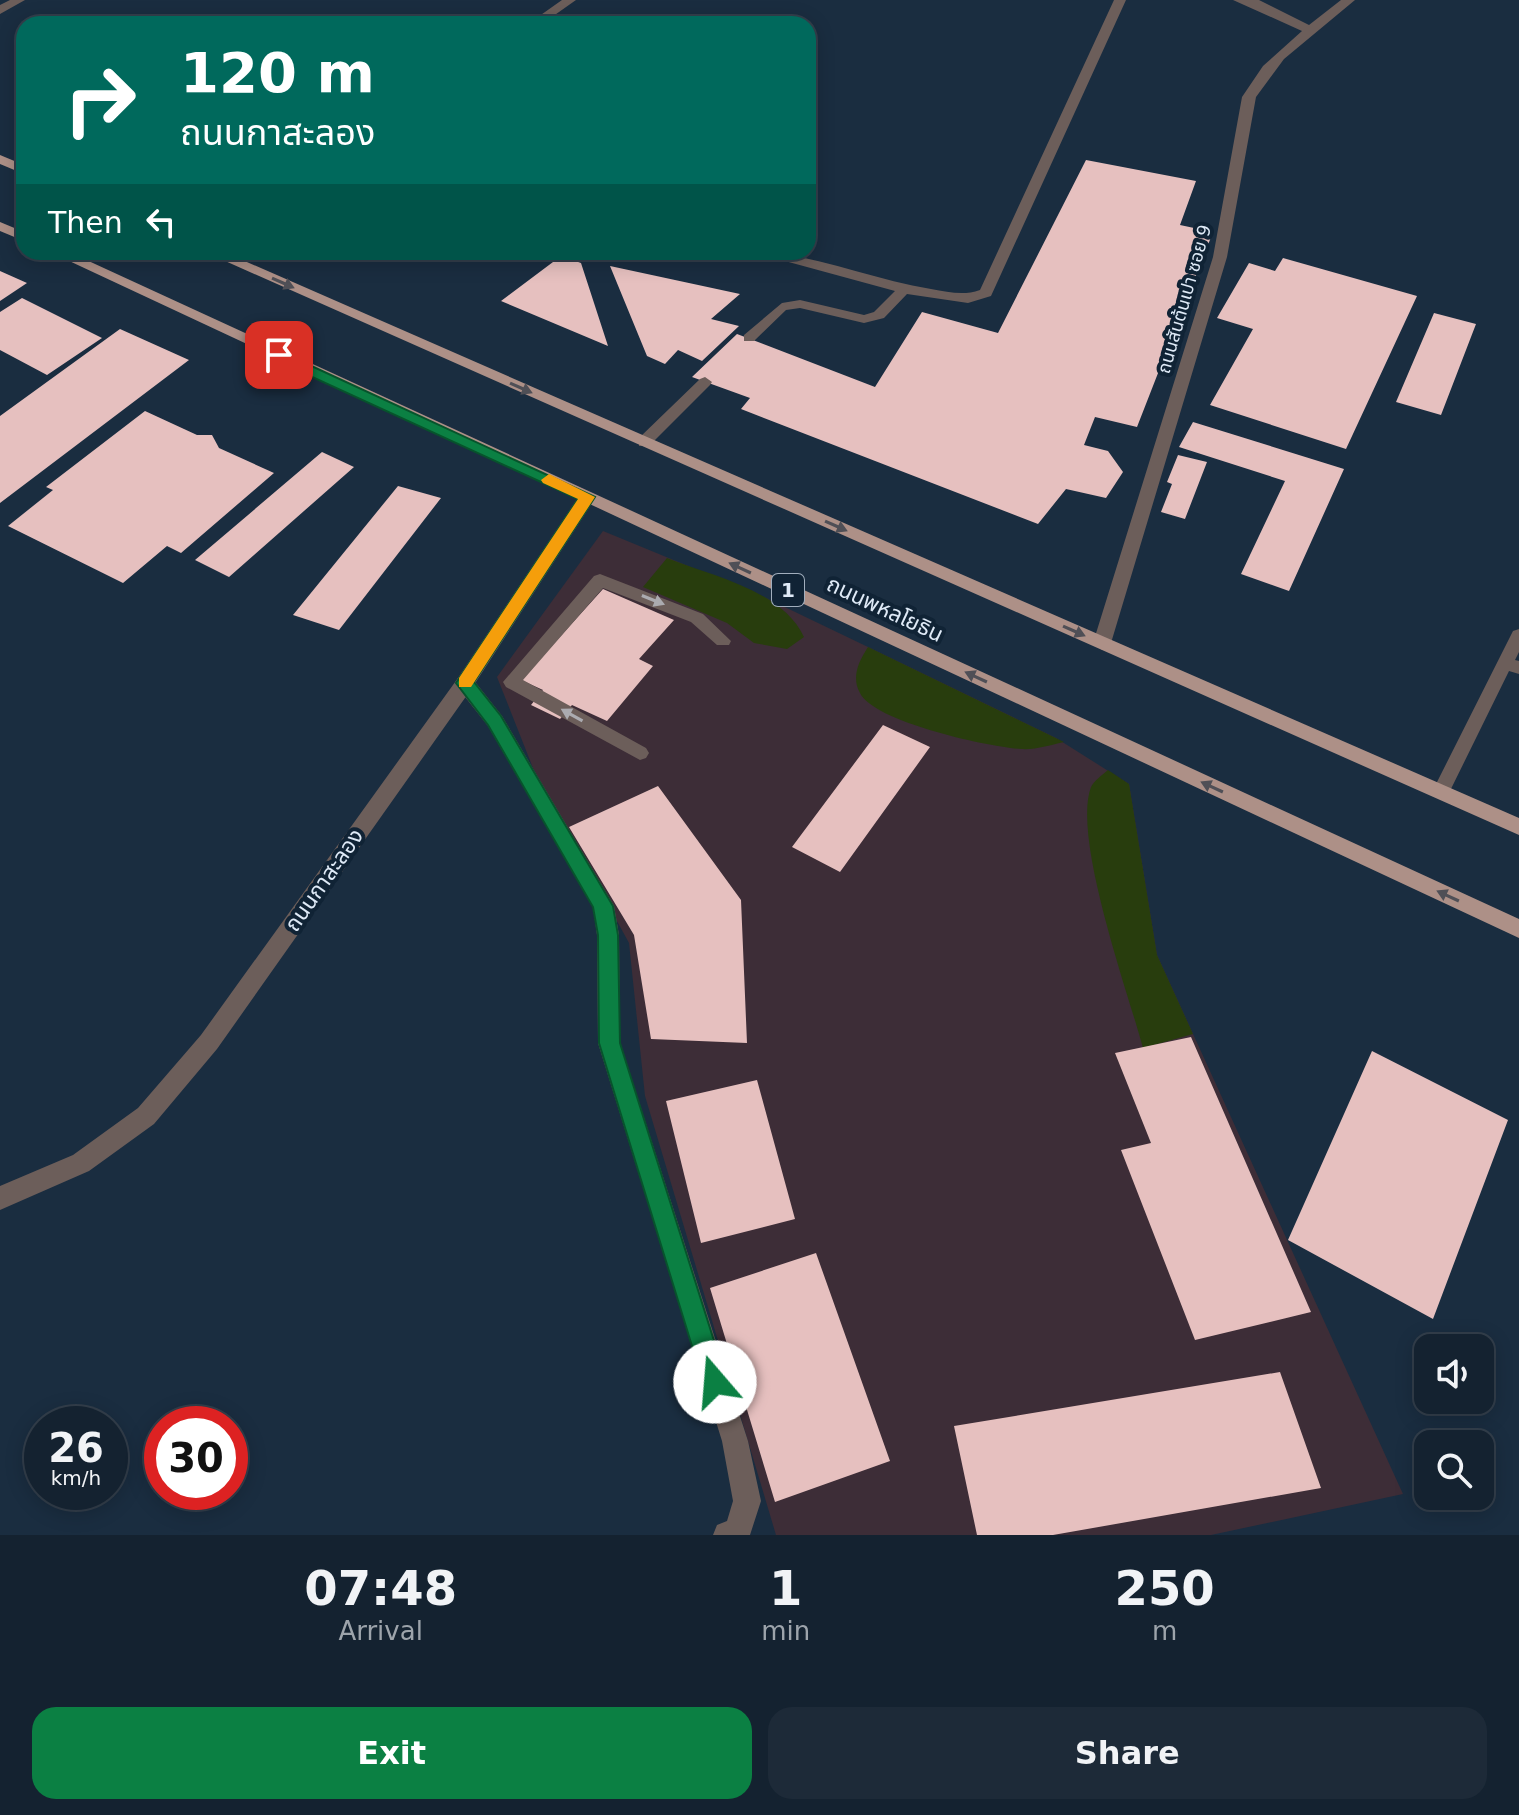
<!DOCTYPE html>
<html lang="en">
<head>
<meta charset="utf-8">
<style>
  body { margin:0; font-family:"DejaVu Sans","Noto Sans Thai",sans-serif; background:#1d2a38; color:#f1f3f6; height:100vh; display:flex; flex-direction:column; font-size:30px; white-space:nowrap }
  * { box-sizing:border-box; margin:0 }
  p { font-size:26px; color:#9da4ab }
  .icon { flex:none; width:44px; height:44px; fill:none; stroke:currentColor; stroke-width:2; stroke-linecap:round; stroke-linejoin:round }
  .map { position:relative; height:1535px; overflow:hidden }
  .details { display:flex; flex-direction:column; background:#142230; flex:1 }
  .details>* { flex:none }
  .hud { position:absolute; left:16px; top:16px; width:800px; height:244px; border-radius:24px; box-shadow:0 4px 20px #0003,0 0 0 2px #333f4c; background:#00695c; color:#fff; overflow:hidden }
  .buttons { position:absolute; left:1414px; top:1334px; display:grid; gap:16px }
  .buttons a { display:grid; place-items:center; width:80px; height:80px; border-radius:16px; background:#142230; box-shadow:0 4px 20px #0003,0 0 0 2px #333f4c; font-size:40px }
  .speed { position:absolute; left:24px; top:1406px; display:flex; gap:16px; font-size:40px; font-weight:700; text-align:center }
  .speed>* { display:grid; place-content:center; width:104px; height:104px; border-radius:50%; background:#142230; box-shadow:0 4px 20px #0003,0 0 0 2px #333f4c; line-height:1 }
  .speed small { font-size:20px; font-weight:400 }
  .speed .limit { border:12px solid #d22; background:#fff; color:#111 }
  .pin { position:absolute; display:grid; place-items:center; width:68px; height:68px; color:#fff; margin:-34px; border-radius:16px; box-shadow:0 4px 12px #0006 }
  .me { position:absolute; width:88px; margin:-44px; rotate:342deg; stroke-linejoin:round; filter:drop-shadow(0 0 6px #0008) }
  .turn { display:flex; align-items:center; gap:28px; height:168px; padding:0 32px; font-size:36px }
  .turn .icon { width:104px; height:104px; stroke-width:2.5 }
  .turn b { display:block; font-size:56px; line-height:68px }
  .then { display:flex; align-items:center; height:76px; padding:0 32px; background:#0003; gap:16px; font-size:30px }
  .eta { display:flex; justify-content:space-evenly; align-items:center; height:136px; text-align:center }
  .eta b { font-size:48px; font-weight:800; line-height:56px }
  .button { display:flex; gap:16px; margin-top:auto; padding:16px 32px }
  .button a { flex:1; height:92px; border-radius:24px; background:#0b8043; color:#fff; font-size:32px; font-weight:800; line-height:92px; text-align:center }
  .button a+a { background:#1d2a38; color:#f1f3f6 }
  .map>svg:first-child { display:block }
  .commercial { fill:#3d2d37 }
  .green { fill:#283d0d }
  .building { fill:#e6c0bf }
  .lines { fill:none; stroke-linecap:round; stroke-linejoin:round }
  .service { fill:#6c5e5a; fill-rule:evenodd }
  .minor { fill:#6c5e5a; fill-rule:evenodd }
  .tertiary { fill:#6c5e5a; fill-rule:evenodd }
  .primary { fill:#ad9087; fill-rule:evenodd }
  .oneway { fill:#4f4f56 }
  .oneway2 { fill:#ababb0 }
  .route { fill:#0b8043; stroke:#07532c; stroke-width:2 }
  .slow { fill:#f59e0b }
  .labels { text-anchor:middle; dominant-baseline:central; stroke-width:8; stroke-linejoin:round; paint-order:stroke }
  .far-street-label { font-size:18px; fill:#dfeaf7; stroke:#102335 }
  .shield { fill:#102335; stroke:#a1aebd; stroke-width:2 }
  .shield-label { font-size:20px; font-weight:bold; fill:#dfeaf7 }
  .street-label { font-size:22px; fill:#dfeaf7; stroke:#102335 }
</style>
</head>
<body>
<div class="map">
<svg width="1519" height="1535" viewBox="0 0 1519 1535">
  <rect width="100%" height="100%" fill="#1a2d40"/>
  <!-- commercial -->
  <path class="commercial" d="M 603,531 L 766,598 L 868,647 L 1056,738 L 1129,784 L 1157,955 L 1403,1494 L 1211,1535 L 776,1535 L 645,1096 L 629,943 L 533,768 L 497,677 Z"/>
  <!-- green -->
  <path class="green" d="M 667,558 C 712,576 782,590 804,637 L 787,649 L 754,643 L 727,623 L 643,587 Z
    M 868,647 L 1064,742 C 1051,745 1035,750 1021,749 C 989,747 874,722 860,693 C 851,677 859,661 868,647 Z
    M 1108,770 L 1129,784 L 1157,955 L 1193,1034 L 1143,1048 C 1128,992 1072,837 1091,787 C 1094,781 1102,775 1108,770 Z"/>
  <!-- building -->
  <path class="building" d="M 1086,160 L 1196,181 L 1180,225 L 1213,232 L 1137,427 L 1095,417 L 1084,445 L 1108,451 L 1123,472 L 1106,498 L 1066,489 L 1038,524 L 741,409 L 750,398 L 692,377 L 737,334 L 875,387 L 922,312 L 998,333 Z
    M 561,256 L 581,263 L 608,346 L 501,301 Z
    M 1283,258 L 1417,296 L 1346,449 L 1210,405 L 1253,329 L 1217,318 L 1249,263 L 1275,271 Z
    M 610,266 L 740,294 L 711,319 L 739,326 L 702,361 L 678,350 L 665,364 L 647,356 Z
    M 0,271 L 27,283 L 0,301 Z
    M 22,298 L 102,338 L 47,375 L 0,350 L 0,312 Z
    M 1434,313 L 1476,324 L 1441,415 L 1396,402 Z
    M 120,329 L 189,360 L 0,503 L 0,416 Z
    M 145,411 L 197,435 L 212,435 L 219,448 L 274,473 L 181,553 L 167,546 L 123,583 L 8,526 L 53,490 L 46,487 Z
    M 1193,422 L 1344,469 L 1289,591 L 1241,574 L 1285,481 L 1179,447 Z
    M 322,452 L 354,467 L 229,577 L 195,560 Z
    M 1178,455 L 1207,462 L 1185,519 L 1161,512 L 1172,484 L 1167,482 Z
    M 398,486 L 441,498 L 339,630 L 293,615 Z
    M 603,589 L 674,620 L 639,659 L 653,666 L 607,721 L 572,705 L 560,719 L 531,705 L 543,690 L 521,680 Z
    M 883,725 L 930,747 L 840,872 L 792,847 Z
    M 658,786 L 741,900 L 747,1043 L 651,1039 L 634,935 L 569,827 Z
    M 1191,1037 L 1311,1312 L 1195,1340 L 1121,1150 L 1151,1143 L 1115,1053 Z
    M 1372,1051 L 1508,1120 L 1433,1319 L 1288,1240 Z
    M 757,1080 L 795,1219 L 701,1243 L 666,1101 Z
    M 816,1253 L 890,1461 L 775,1502 L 710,1288 Z
    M 1280,1372 L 1321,1488 L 1053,1535 L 977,1535 L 954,1426 Z"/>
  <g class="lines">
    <!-- service -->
    <path class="service" d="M 1114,0 L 1126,0 L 991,296 L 968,303 L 907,294 L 884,318 L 864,323 L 800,308 L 786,310 L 754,341 L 744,341 L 744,335 L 782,303 L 800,300 L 864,315 L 874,312 L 895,291 L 752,252 C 812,252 872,280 931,289 C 949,292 963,296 980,290 Z
      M 705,377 L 712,382 L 710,385 L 649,446 L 639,446 L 639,438 L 700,379 Z
      M 600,574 L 703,614 L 731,641 L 729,645 L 717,645 L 691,622 L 603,588 L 523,680 L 646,748 L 649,753 L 646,758 L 640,760 L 506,687 L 503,682 L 594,576 Z
      M 1519,629 L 1519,652 L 1515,660 L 1519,661 L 1519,674 L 1509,671 L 1447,797 L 1435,797 L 1432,792 L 1513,631 Z"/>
    <!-- minor -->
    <path class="minor" d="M 10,0 L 25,0 L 0,14 L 0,5 Z
      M 562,0 L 576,0 L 542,24 L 528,24 Z
      M 1233,0 L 1259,0 L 1309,25 L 1341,0 L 1355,0 L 1284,59 L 1256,97 L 1227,257 L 1111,643 L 1102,650 L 1093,643 L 1213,257 L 1242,97 L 1263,66 L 1302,31 Z
      M 465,676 L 472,678 L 502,716 L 614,906 L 619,935 L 620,1043 L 748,1441 L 761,1501 L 750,1535 L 713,1535 L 717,1525 L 727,1521 L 733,1501 L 722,1441 L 598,1043 L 597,935 L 593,907 L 488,726 L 458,688 L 455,683 L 458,678 Z"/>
    <!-- tertiary -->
    <path class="tertiary" d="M 587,491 L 596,497 L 472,688 L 217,1049 L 154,1124 L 89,1171 L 0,1210 L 0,1186 L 73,1155 L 138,1108 L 201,1035 L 458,678 L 581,493 Z"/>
    <!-- primary -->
    <path class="primary" d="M 0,155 L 24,165 L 24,174 L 0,164 Z
      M 0,222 L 24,232 L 24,241 L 0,231 Z
      M 50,252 L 69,252 L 1519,919 L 1519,938 Z
      M 205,252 L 224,252 L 1519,818 L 1519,835 Z"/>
  </g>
  <!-- one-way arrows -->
  <defs><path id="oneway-solid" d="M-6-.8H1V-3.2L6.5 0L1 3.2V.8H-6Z" transform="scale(2)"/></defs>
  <g class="oneway">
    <use href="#oneway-solid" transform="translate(283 283) rotate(24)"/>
    <use href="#oneway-solid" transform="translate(521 388) rotate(24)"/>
    <use href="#oneway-solid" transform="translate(836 526) rotate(24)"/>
    <use href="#oneway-solid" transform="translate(740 568) rotate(-155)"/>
    <use href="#oneway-solid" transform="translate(1074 631) rotate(24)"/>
    <use href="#oneway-solid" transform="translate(976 677) rotate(-155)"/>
    <use href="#oneway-solid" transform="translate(1212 787) rotate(-155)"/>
    <use href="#oneway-solid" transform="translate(1448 896) rotate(-155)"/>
  </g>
  <g class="oneway2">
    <use href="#oneway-solid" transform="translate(653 600) rotate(22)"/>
    <use href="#oneway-solid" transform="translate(572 715) rotate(-151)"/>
  </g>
  <!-- route -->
  <path class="route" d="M 279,351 L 595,497 L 474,682 L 501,716 L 613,906 L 618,935 L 620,1043 L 727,1382 L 724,1390 L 715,1394 L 707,1390 L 703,1382 L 599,1043 L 598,935 L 593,907 L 488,725 L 456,683 L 578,499 L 273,359 L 271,355 Z"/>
  <!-- slow -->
  <path class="slow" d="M 549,474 L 595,497 L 471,687 L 459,687 L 459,678 L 578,499 L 543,483 L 541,480 Z"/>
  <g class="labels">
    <!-- far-street labels -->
    <g class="far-street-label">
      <text transform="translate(1184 299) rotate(-74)">ถนนสันต้นเปา ซอย 9</text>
    </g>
    <!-- shield labels -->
    <rect class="shield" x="772" y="574" width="32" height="32" rx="6"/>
    <g class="shield-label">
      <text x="788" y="590">1</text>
    </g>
    <!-- street labels -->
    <g class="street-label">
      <text transform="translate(885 609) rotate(25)">ถนนพหลโยธิน</text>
      <text transform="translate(324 880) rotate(-55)">ถนนกาสะลอง</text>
    </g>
  </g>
</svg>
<div class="buttons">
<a><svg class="icon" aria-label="sound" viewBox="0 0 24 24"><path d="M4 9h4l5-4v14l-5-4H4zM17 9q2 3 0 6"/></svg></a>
<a><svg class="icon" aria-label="search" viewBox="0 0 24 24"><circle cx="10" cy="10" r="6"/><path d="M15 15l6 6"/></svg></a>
</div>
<div class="speed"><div>26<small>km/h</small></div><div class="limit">30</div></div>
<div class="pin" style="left:279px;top:355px;background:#d93025"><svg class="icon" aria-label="arrive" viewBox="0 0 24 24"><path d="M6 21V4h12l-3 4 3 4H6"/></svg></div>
<svg class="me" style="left:715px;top:1382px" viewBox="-20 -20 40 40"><circle r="19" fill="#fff"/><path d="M0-13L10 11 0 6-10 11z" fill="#0b8043"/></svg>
<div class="hud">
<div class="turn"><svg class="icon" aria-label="right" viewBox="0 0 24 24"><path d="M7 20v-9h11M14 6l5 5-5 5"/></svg><div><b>120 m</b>ถนนกาสะลอง</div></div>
<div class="then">Then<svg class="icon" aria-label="left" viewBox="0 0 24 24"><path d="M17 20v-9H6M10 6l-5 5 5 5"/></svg></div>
</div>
</div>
<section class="details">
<div class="eta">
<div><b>07:48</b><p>Arrival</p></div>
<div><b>1</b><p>min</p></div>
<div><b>250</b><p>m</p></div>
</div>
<div class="button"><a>Exit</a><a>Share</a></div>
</section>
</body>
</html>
